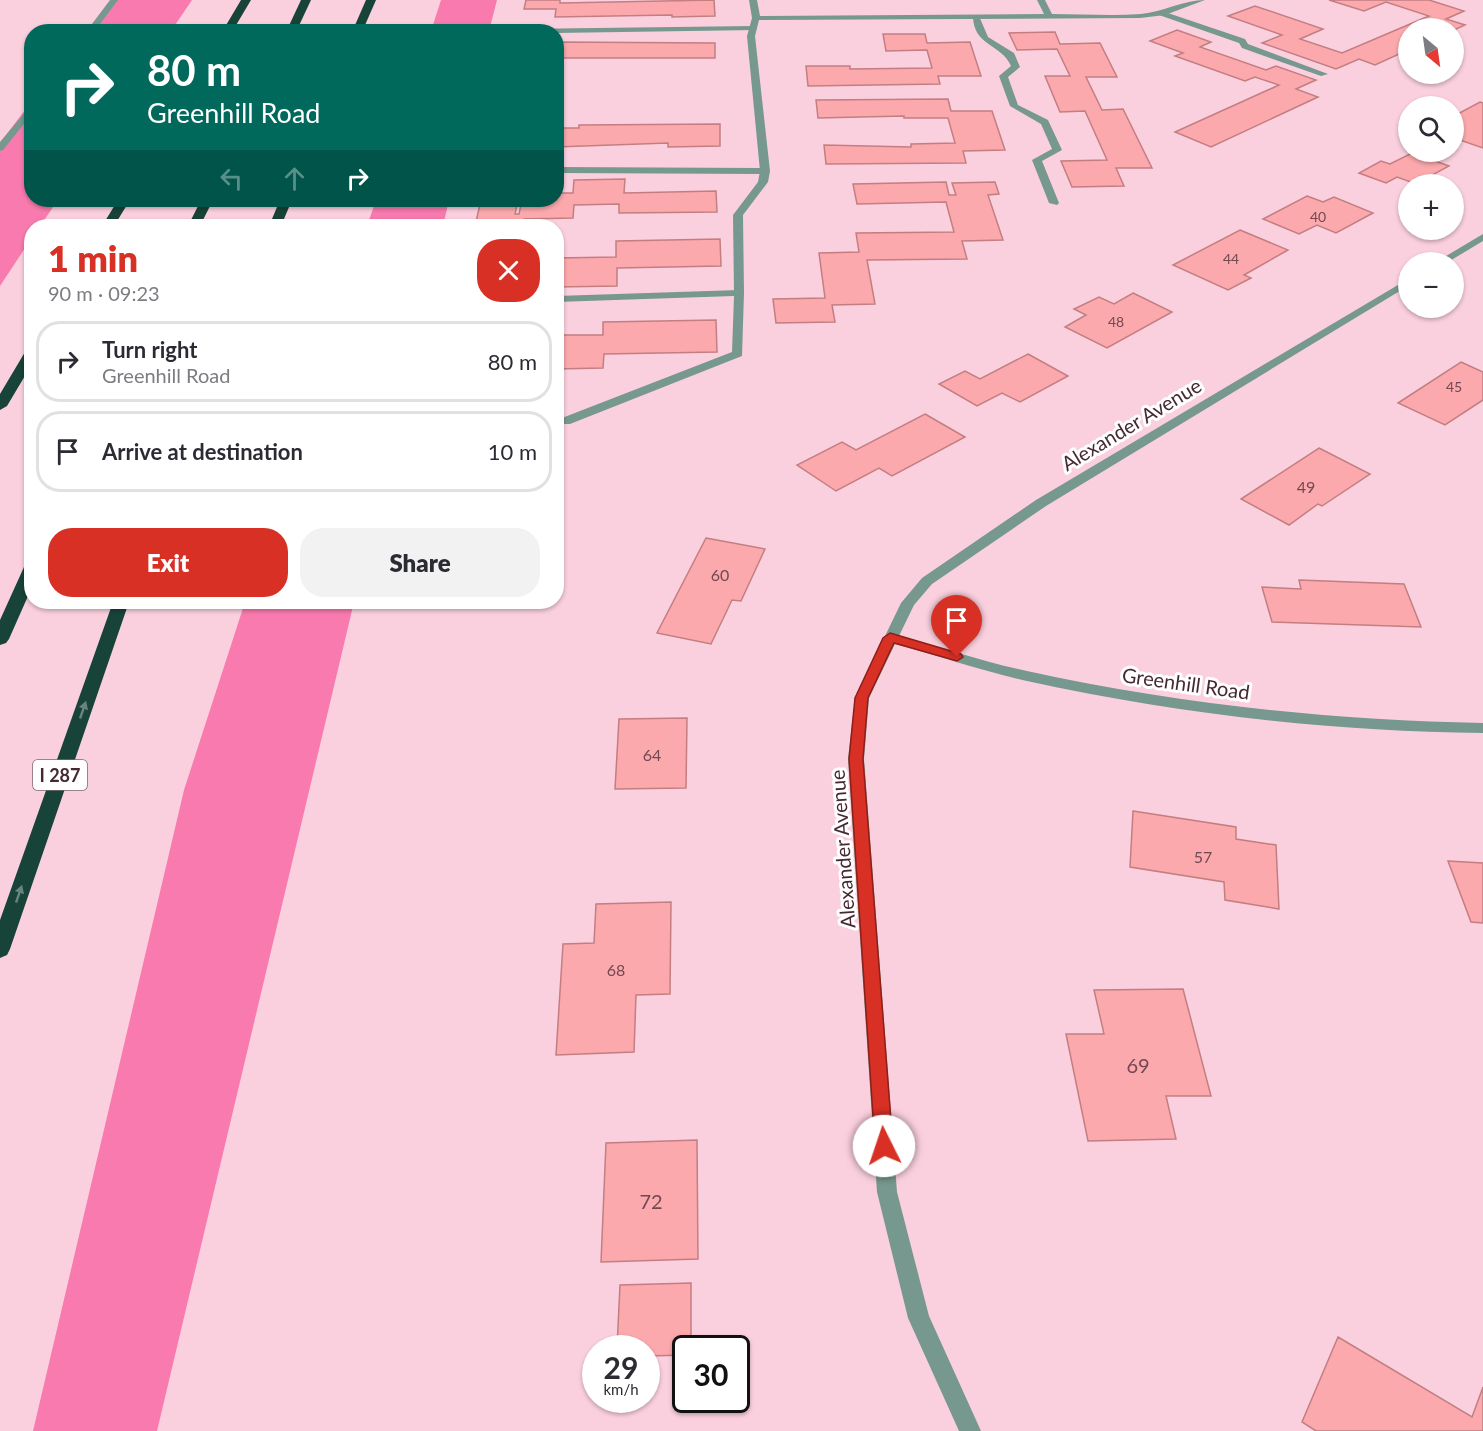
<!DOCTYPE html>
<html lang="en">
<head>
<meta charset="utf-8">
<style>
  body { margin:0; font-family:Lato,sans-serif; background:#f2f2f3; color:#2b2b33; height:100vh; display:flex; flex-direction:column; font-size:22px; white-space:nowrap }
  * { box-sizing:border-box; margin:0 }
  p { font-size:20px; color:#7c7c81 }
  .icon { flex:none; width:33px; height:33px; fill:none; stroke:currentColor; stroke-width:2; stroke-linecap:round; stroke-linejoin:round }
  .map { position:relative; flex:1; overflow:hidden }
  .sheet { position:absolute; left:24px; top:219px; width:540px; height:390px; display:flex; flex-direction:column; background:#fff; border-radius:24px; box-shadow:0 2px 4px #0004 }
  .sheet>* { flex:none }
  .banner { position:absolute; left:24px; top:24px; width:540px; height:183px; border-radius:24px; box-shadow:0 2px 4px #0004; background:#00695c; color:#fff; overflow:hidden }
  .needle { width:39px; rotate:151deg }
  .controls { position:absolute; left:1398px; top:18px; display:grid; gap:12px }
  .controls a { display:grid; place-items:center; width:66px; height:66px; border-radius:50%; background:#fff; box-shadow:0 2px 4px #0004; font-size:30px }
  .speed { position:absolute; left:582px; top:1335px; display:flex; gap:12px; font-size:30px; font-weight:700; text-align:center }
  .speed>* { display:grid; place-content:center; width:78px; height:78px; border-radius:50%; background:#fff; box-shadow:0 2px 4px #0004; line-height:1 }
  .speed small { font-size:15px; font-weight:400 }
  .speed .limit { border:3px solid #111; border-radius:9px; background:#fff; color:#111 }
  .pin { position:absolute; display:grid; place-items:center; width:51px; height:51px; color:#fff; margin:-62px -26px; border-radius:50% 50% 50% 0; rotate:-45deg; box-shadow:0 0 6px #0007 }
  .pin .icon { rotate:45deg }
  .me { position:absolute; width:66px; margin:-33px; rotate:356deg; stroke-linejoin:round; filter:drop-shadow(0 0 4px #0008) }
  .turn { display:flex; align-items:center; gap:21px; height:126px; padding:0 24px; font-size:27px }
  .turn .icon { width:78px; height:78px; stroke-width:2.5 }
  .turn b { display:block; font-size:42px; line-height:51px }
  .lanes { display:flex; align-items:center; height:57px; padding:0 24px; background:#0003; justify-content:center; gap:30px; direction:ltr }
  .lanes .off { opacity:.35 }
  .round { display:grid; place-items:center; flex:none; width:63px; height:63px; border-radius:24px; background:#f2f2f3 }
  .overview { display:flex; align-items:center; justify-content:space-between; height:102px; padding:0 24px }
  h1 { font-size:36px; font-weight:800; line-height:45px; color:#d93025 }
  .primary-button { display:flex; gap:12px; margin-top:auto; padding:12px 24px }
  .primary-button a { flex:1; height:69px; border-radius:24px; background:#d93025; color:#fff; font-size:24px; font-weight:800; line-height:69px; text-align:center }
  .primary-button a+a { background:#f2f2f3; color:#2b2b33 }
  ul { padding:0; list-style:none }
  li { display:flex; align-items:center; gap:18px; height:81px; margin:0 12px 9px; padding:0 12px; border:3px solid #e1e1e2; border-radius:24px }
  li div { flex:1 }
  li b { display:block; font-size:22px }
  li em { font-style:normal }
  .map>svg:first-child { display:block }
  .forest { fill:#f87aae }
  .building { fill:#fba9ad; stroke:#c37e82; stroke-width:1.5 }
  .lines { fill:none; stroke-linecap:round; stroke-linejoin:round }
  .lane { fill:#77988e; fill-rule:evenodd }
  .street { fill:#77988e; fill-rule:evenodd }
  .highway { fill:#174339; fill-rule:evenodd }
  .oneway { fill:#68847e }
  .route { fill:#d93025; stroke:#8d1f18; stroke-width:1.5 }
  .labels { text-anchor:middle; dominant-baseline:central; stroke-width:6; stroke-linejoin:round; paint-order:stroke }
  .far-number-label { font-size:14px; fill:#724952 }
  .number-label { font-size:16px; fill:#724952 }
  .shield { fill:#fefefe; stroke:#7c6970; stroke-width:1.5 }
  .shield-label { font-size:18px; font-weight:bold; fill:#442933 }
  .street-label { font-size:20px; fill:#442933; stroke:#fefefe }
  .near-number-label { font-size:20px; fill:#724952 }
</style>
</head>
<body>
<div class="map">
<svg width="1483" height="1431" viewBox="0 0 1483 1431">
  <rect width="100%" height="100%" fill="#fbd0de"/>
  <!-- forest -->
  <path class="forest" d="M 111,0 L 192,0 L 171,31 L 86,32 Z
    M 441,0 L 497,0 L 489,31 L 431,31 Z
    M 31,102 L 32,200 L 58,200 L 40,226 L 32,226 L 31,239 L 0,286 L 0,143 Z
    M 376,200 L 449,200 L 443,226 L 367,226 Z
    M 245,602 L 354,602 L 157,1431 L 33,1431 L 184,790 Z"/>
  <!-- building -->
  <path class="building" d="M 526,0 L 560,0 L 560,3 L 714,0 L 715,16 L 672,17 L 672,15 L 555,17 L 556,9 L 524,9 Z
    M 1329,0 L 1429,0 L 1464,11 L 1446,19 L 1465,25 L 1454,30 L 1408,28 L 1408,50 L 1375,65 L 1359,59 L 1336,69 L 1262,43 L 1282,35 L 1228,16 L 1255,6 L 1323,29 L 1300,39 L 1342,53 L 1429,16 L 1386,2 L 1364,11 Z
    M 1177,30 L 1211,42 L 1200,47 L 1266,70 L 1276,66 L 1316,80 L 1296,89 L 1318,97 L 1211,147 L 1175,132 L 1279,85 L 1255,77 L 1245,81 L 1175,56 L 1183,53 L 1150,41 Z
    M 1055,32 L 1060,44 L 1100,43 L 1117,77 L 1086,77 L 1102,110 L 1123,109 L 1152,168 L 1116,168 L 1124,186 L 1072,187 L 1061,161 L 1107,160 L 1085,111 L 1060,112 L 1045,76 L 1070,76 L 1057,49 L 1017,50 L 1009,33 Z
    M 883,34 L 925,34 L 927,43 L 970,42 L 981,76 L 938,76 L 940,84 L 808,86 L 806,66 L 850,66 L 850,69 L 932,68 L 927,50 L 886,51 Z
    M 556,42 L 715,43 L 715,58 L 556,58 Z
    M 948,99 L 951,111 L 992,111 L 1005,150 L 963,151 L 966,163 L 826,164 L 824,145 L 911,147 L 911,144 L 955,143 L 948,118 L 904,118 L 904,116 L 818,118 L 816,100 Z
    M 1480,102 L 1483,103 L 1483,148 L 1454,138 L 1454,116 Z
    M 720,124 L 720,146 L 668,147 L 668,143 L 556,147 L 556,128 L 579,128 L 579,125 Z
    M 1412,153 L 1449,166 L 1416,184 L 1397,177 L 1386,183 L 1359,173 L 1381,161 L 1390,164 Z
    M 625,179 L 624,193 L 716,191 L 717,212 L 619,213 L 619,204 L 574,205 L 573,218 L 524,219 L 523,226 L 475,226 L 481,200 L 518,200 L 515,214 L 519,214 L 522,200 L 556,200 L 556,193 L 573,193 L 574,180 Z
    M 946,182 L 949,195 L 956,195 L 952,183 L 995,182 L 999,194 L 988,195 L 1003,240 L 962,241 L 967,259 L 867,260 L 875,304 L 832,305 L 835,322 L 776,323 L 773,299 L 825,298 L 819,253 L 859,252 L 856,233 L 954,232 L 946,202 L 857,204 L 853,184 Z
    M 1307,196 L 1323,202 L 1334,197 L 1373,213 L 1336,233 L 1317,225 L 1299,234 L 1263,219 Z
    M 1240,230 L 1288,250 L 1244,275 L 1251,278 L 1228,290 L 1173,265 Z
    M 720,239 L 721,266 L 617,268 L 617,286 L 556,287 L 556,258 L 616,257 L 616,241 Z
    M 1133,293 L 1172,312 L 1107,348 L 1065,327 L 1086,315 L 1074,309 L 1099,297 L 1114,304 Z
    M 716,320 L 717,352 L 604,354 L 603,368 L 556,369 L 556,335 L 603,335 L 603,322 Z
    M 1028,354 L 1068,376 L 1020,402 L 1002,393 L 977,406 L 939,384 L 965,371 L 980,379 Z
    M 1461,362 L 1483,372 L 1483,400 L 1445,425 L 1398,403 Z
    M 925,414 L 965,437 L 892,476 L 879,468 L 836,491 L 797,465 L 842,442 L 856,450 Z
    M 1319,448 L 1370,474 L 1322,506 L 1318,504 L 1289,525 L 1241,499 Z
    M 706,538 L 765,549 L 741,601 L 732,600 L 711,644 L 657,633 Z
    M 1299,580 L 1404,584 L 1421,627 L 1272,622 L 1262,587 L 1301,589 Z
    M 687,718 L 686,788 L 615,789 L 619,719 Z
    M 1133,811 L 1236,827 L 1236,839 L 1276,845 L 1279,909 L 1225,900 L 1224,882 L 1130,867 Z
    M 1448,861 L 1483,863 L 1483,923 L 1471,922 Z
    M 671,902 L 670,994 L 636,995 L 634,1052 L 556,1055 L 563,944 L 594,943 L 596,904 Z
    M 1183,989 L 1211,1096 L 1166,1096 L 1176,1139 L 1088,1141 L 1066,1034 L 1104,1034 L 1094,990 Z
    M 697,1140 L 698,1259 L 601,1262 L 606,1143 Z
    M 691,1283 L 691,1348 L 686,1348 L 686,1355 L 646,1356 L 646,1348 L 617,1348 L 620,1285 Z
    M 1338,1337 L 1472,1417 L 1483,1387 L 1483,1431 L 1316,1431 L 1302,1422 Z"/>
  <g class="lines">
    <!-- lane -->
    <path class="lane" d="M 1162,11 L 1245,39 L 1248,44 L 1328,74 L 1321,76 L 1242,48 L 1239,43 L 1159,15 L 1158,13 Z
      M 973,16 L 979,16 L 988,37 L 1014,53 L 1020,67 L 1008,77 L 1018,105 L 1048,120 L 1062,150 L 1042,161 L 1059,203 L 1057,205 L 1049,203 L 1032,160 L 1052,149 L 1041,124 L 1010,106 L 999,76 L 1011,66 C 1002,44 973,46 973,16 Z
      M 753,26 L 757,28 L 756,30 L 556,33 L 513,31 L 517,29 Z
      M 556,167 L 765,168 L 770,171 L 765,174 L 556,173 Z
      M 739,290 L 744,293 L 742,356 L 570,424 L 562,424 L 562,418 L 732,352 L 734,296 L 556,302 L 556,296 Z"/>
    <!-- street -->
    <path class="street" d="M 110,0 L 118,0 L 94,32 L 86,32 Z
      M 749,0 L 757,0 L 760,16 L 1044,14 L 1037,0 L 1045,0 L 1052,14 C 1081,14 1112,16 1141,14 C 1163,12 1183,0 1205,0 L 1165,15 L 1140,18 L 759,20 L 755,36 L 770,171 L 768,182 L 743,215 L 744,293 L 739,296 L 734,293 L 733,215 L 758,182 L 760,171 L 747,36 L 752,18 Z
      M 32,104 L 32,114 L 3,150 L 0,151 L 0,142 Z
      M 1483,234 L 1483,241 L 1448,262 L 1436,262 Z
      M 1408,279 L 1408,286 L 1046,506 L 932,584 L 914,605 L 899,636 C 942,647 983,662 1027,671 C 1177,704 1329,720 1483,723 L 1483,733 C 1329,731 1177,714 1027,681 C 982,671 939,656 895,644 L 869,698 L 864,759 L 897,1192 L 929,1316 L 981,1431 L 959,1431 L 908,1318 L 877,1192 L 848,759 L 855,698 L 901,603 L 922,578 L 1036,500 Z"/>
    <!-- highway -->
    <path class="highway" d="M 241,0 L 251,0 L 232,32 L 222,32 Z
      M 301,0 L 311,0 L 296,32 L 286,32 Z
      M 366,0 L 376,0 L 362,32 L 352,32 Z
      M 118,200 L 130,200 L 114,226 L 102,226 Z
      M 201,200 L 213,200 L 200,226 L 188,226 Z
      M 280,200 L 292,200 L 281,226 L 269,226 Z
      M 32,348 L 32,364 L 7,406 L 0,410 L 0,394 L 25,352 Z
      M 32,562 L 32,587 L 9,639 L 6,643 L 0,645 L 0,620 L 24,567 Z
      M 113,602 L 129,602 L 10,949 L 7,955 L 0,958 L 0,920 Z"/>
  </g>
  <!-- one-way arrows -->
  <defs><path id="oneway-solid" d="M-6-.8H1V-3.2L6.5 0L1 3.2V.8H-6Z" transform="scale(1.5)"/></defs>
  <g class="oneway">
    <use href="#oneway-solid" transform="translate(83 710) rotate(-71)"/>
    <use href="#oneway-solid" transform="translate(19 894) rotate(-71)"/>
  </g>
  <!-- route -->
  <path class="route" d="M 890,633 L 961,654 L 963,657 L 957,661 L 894,643 L 868,698 L 863,759 L 893,1146 L 890,1152 L 884,1154 L 878,1152 L 875,1146 L 849,759 L 855,698 L 883,638 Z"/>
  <g class="labels">
    <!-- far-number labels -->
    <g class="far-number-label">
      <text x="1318" y="216">40</text>
      <text x="1231" y="258">44</text>
      <text x="1116" y="321">48</text>
      <text x="1454" y="386">45</text>
    </g>
    <!-- number labels -->
    <g class="number-label">
      <text x="1306" y="486">49</text>
      <text x="720" y="574">60</text>
      <text x="652" y="754">64</text>
      <text x="1203" y="856">57</text>
      <text x="616" y="969">68</text>
    </g>
    <!-- shield labels -->
    <rect class="shield" x="33" y="760" width="54" height="30" rx="4.5"/>
    <g class="shield-label">
      <text x="60" y="775">I 287</text>
    </g>
    <!-- street labels -->
    <g class="street-label">
      <text transform="translate(1131 424) rotate(-31)">Alexander Avenue</text>
      <text transform="translate(1186 683) rotate(8)">Greenhill Road</text>
      <text transform="translate(842 849) rotate(-94)">Alexander Avenue</text>
    </g>
    <!-- near-number labels -->
    <g class="near-number-label">
      <text x="1138" y="1065">69</text>
      <text x="651" y="1201">72</text>
    </g>
  </g>
</svg>
<div class="controls">
<a><svg class="needle" viewBox="-14 -14 28 28"><path d="M0-13l5 13h-10z" fill="#e53935"/><path d="M0 13l5-13h-10z" fill="#7c7c81"/></svg></a>
<a><svg class="icon" aria-label="search" viewBox="0 0 24 24"><circle cx="10" cy="10" r="6"/><path d="M15 15l6 6"/></svg></a>
<a>+</a>
<a>−</a>
</div>
<div class="speed"><div>29<small>km/h</small></div><div class="limit">30</div></div>
<div class="pin" style="left:957px;top:657px;background:#d93025"><svg class="icon" aria-label="arrive" viewBox="0 0 24 24"><path d="M6 21V4h12l-3 4 3 4H6"/></svg></div>
<svg class="me" style="left:884px;top:1146px" viewBox="-20 -20 40 40"><circle r="19" fill="#fff"/><path d="M0-13L10 11 0 6-10 11z" fill="#d93025"/></svg>
<div class="banner">
<div class="turn"><svg class="icon" aria-label="right" viewBox="0 0 24 24"><path d="M7 20v-9h11M14 6l5 5-5 5"/></svg><div><b>80 m</b>Greenhill Road</div></div>
<div class="lanes"><svg class="icon off" aria-label="left" viewBox="0 0 24 24"><path d="M17 20v-9H6M10 6l-5 5 5 5"/></svg><svg class="icon off" aria-label="ahead" viewBox="0 0 24 24"><path d="M12 20V5M6 11l6-6 6 6"/></svg><svg class="icon" aria-label="right" viewBox="0 0 24 24"><path d="M7 20v-9h11M14 6l5 5-5 5"/></svg></div>
</div>
<section class="sheet">
<div class="overview"><div><h1>1 min</h1><p>90 m · 09:23</p></div><a class="round" style="background:#d93025;color:#fff"><svg class="icon" aria-label="close" viewBox="0 0 24 24"><path d="M6 6l12 12M18 6L6 18"/></svg></a></div>
<ul>
<li><svg class="icon" aria-label="right" viewBox="0 0 24 24"><path d="M7 20v-9h11M14 6l5 5-5 5"/></svg><div><b>Turn right</b><p>Greenhill Road</p></div><em>80 m</em></li>
<li><svg class="icon" aria-label="arrive" viewBox="0 0 24 24"><path d="M6 21V4h12l-3 4 3 4H6"/></svg><div><b>Arrive at destination</b></div><em>10 m</em></li>
</ul>
<div class="primary-button"><a>Exit</a><a>Share</a></div>
</section>
</div>
</body>
</html>
